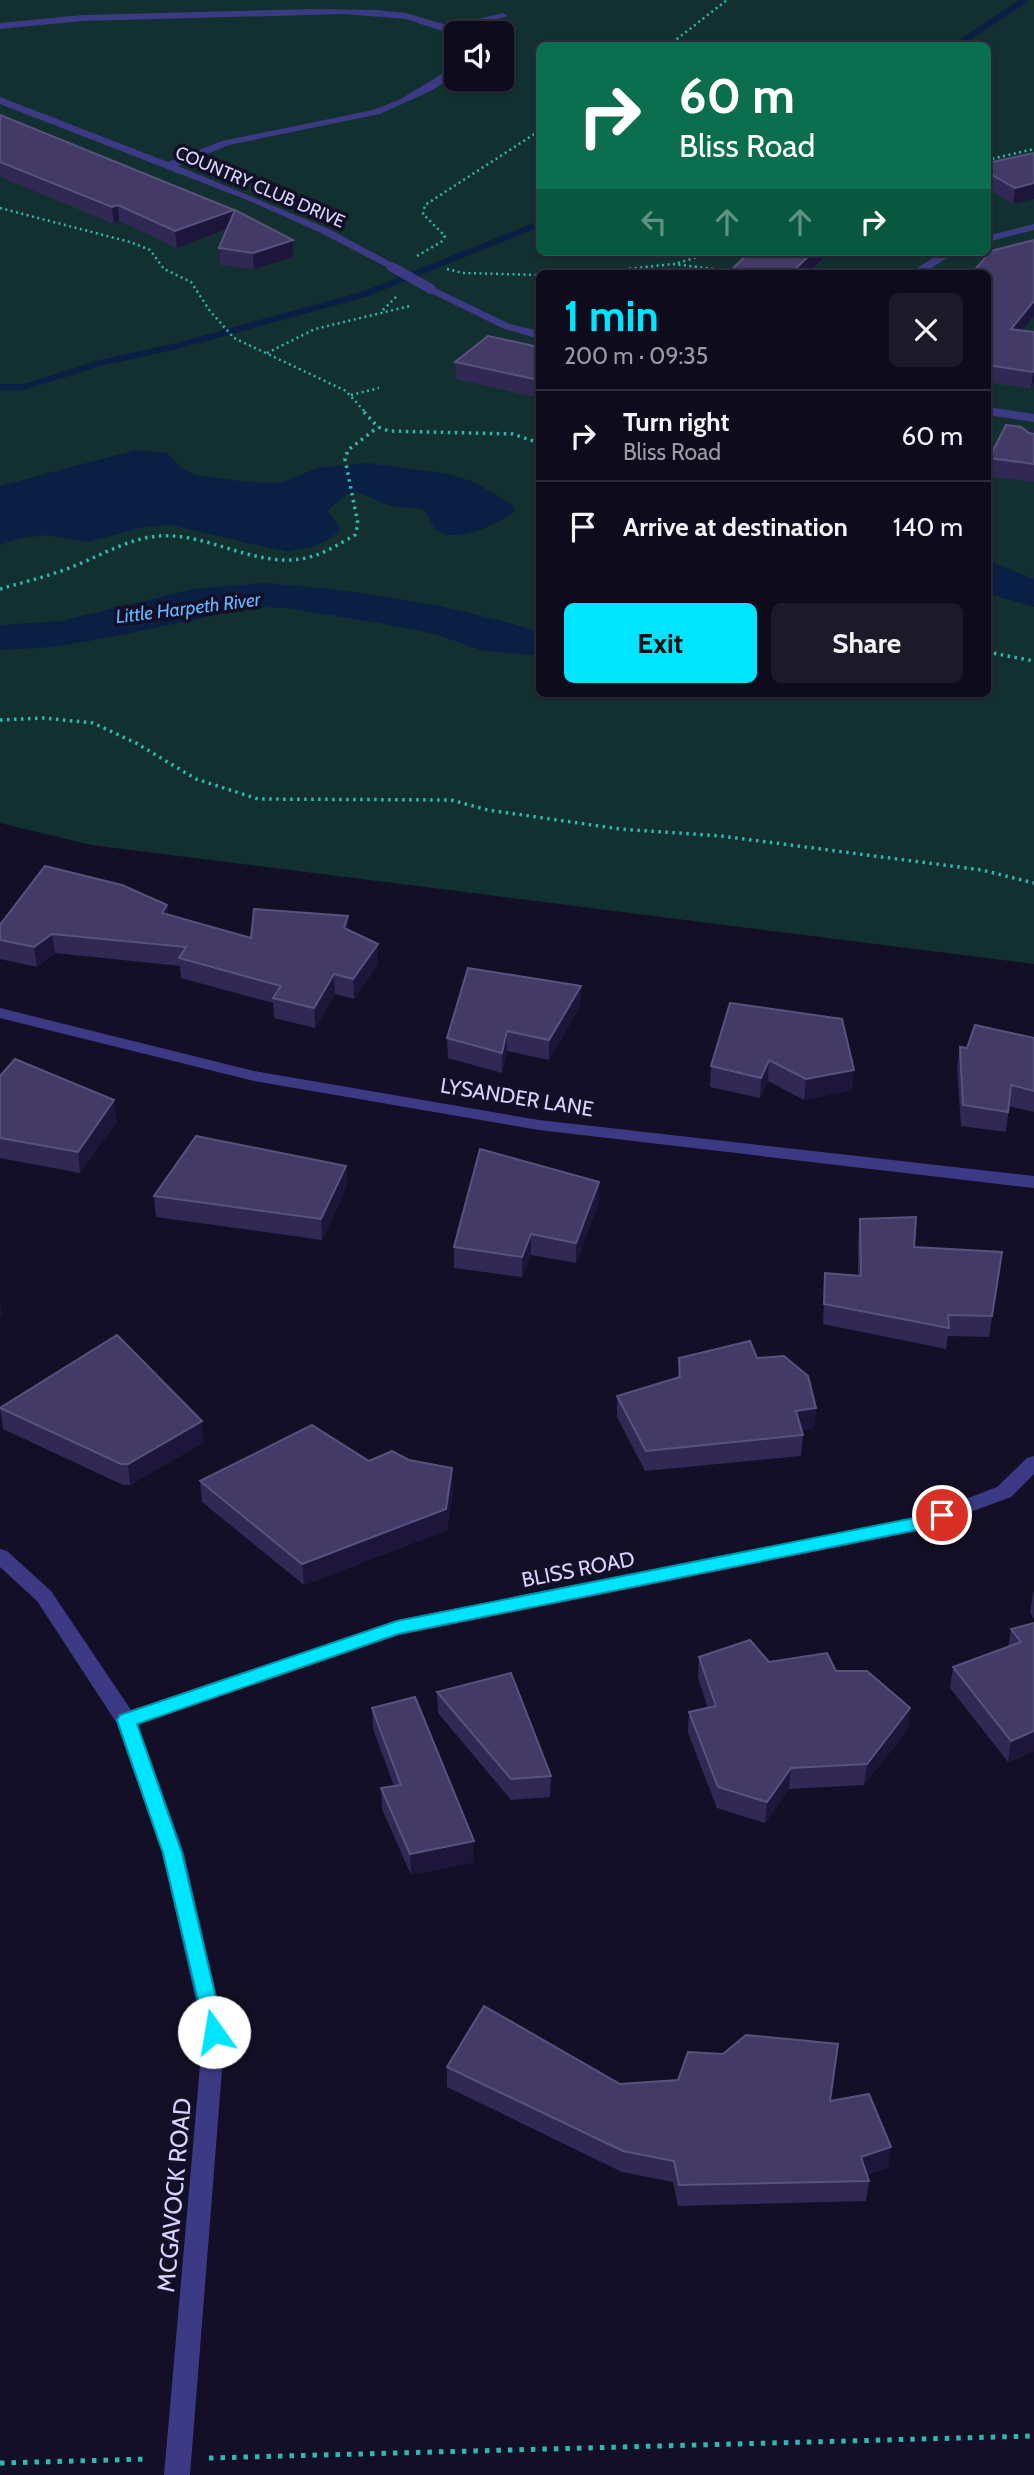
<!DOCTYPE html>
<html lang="en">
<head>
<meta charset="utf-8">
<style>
  body { margin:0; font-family:Cabin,sans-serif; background:#1c1929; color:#f1f3f6; height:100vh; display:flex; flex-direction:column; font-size:26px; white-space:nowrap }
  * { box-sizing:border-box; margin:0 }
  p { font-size:23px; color:#9b9ba3 }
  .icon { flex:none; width:38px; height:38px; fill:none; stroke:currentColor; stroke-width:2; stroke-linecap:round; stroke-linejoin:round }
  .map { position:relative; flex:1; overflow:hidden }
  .drawer { position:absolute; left:536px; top:270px; width:455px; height:427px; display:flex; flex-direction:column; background:#0e0b1c; border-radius:10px; box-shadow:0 2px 5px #0004,0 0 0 2px #2e2b3b }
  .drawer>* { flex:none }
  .hud { position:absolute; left:536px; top:42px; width:455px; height:214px; border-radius:10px; box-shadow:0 2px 5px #0004,0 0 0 2px #2e2b3b; background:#0b6e4f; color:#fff; overflow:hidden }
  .fabs { position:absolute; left:444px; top:21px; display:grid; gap:14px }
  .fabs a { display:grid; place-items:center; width:70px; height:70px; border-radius:10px; background:#0e0b1c; box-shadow:0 2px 5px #0004,0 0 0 2px #2e2b3b; font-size:35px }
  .pin { position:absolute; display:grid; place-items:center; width:60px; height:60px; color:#fff; margin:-30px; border:4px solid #fff; border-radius:50%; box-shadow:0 2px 7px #0007 }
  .me { position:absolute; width:77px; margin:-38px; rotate:347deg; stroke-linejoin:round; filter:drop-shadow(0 0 5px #0008) }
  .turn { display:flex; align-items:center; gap:24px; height:147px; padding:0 28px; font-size:32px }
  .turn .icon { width:91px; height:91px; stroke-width:2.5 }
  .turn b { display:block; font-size:49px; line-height:60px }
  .lanes { display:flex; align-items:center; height:66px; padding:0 28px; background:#0003; justify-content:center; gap:35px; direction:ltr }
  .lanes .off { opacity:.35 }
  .round { display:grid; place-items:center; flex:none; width:74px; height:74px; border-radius:10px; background:#1c1929 }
  .head { display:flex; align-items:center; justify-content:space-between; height:119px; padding:0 28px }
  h1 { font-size:42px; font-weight:800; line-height:52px; color:#00e5ff }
  .primary-button { display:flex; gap:14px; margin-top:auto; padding:14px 28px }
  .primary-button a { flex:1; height:80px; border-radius:10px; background:#00e5ff; color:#111; font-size:28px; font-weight:800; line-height:80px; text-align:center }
  .primary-button a+a { background:#1c1929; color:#f1f3f6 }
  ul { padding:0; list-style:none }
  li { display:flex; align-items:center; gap:21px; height:91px; padding:0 28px; border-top:2px solid #2e2b3b }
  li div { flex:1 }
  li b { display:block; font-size:26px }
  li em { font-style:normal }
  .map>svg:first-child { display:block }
  .green { fill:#12302f; fill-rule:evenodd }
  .water { fill:#0a1f44 }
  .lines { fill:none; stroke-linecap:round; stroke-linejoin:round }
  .stream { stroke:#0a1f44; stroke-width:6 }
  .path-far2 { stroke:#2fb8b0; stroke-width:2.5; stroke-dasharray:2 3.5; stroke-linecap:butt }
  .path-far1 { stroke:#2fb8b0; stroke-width:3.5; stroke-dasharray:2.5 4.5; stroke-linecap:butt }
  .path { stroke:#2fb8b0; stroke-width:5; stroke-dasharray:4.5 7; stroke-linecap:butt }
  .minor { fill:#3d3a85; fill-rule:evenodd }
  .minor-bridge { stroke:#3d3a85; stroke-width:10 }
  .wall { fill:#312854 }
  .shaded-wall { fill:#1d163a }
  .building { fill:#433a66; stroke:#5a527e; stroke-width:2 }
  .route { fill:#00e5ff; stroke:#0095a6; stroke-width:2 }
  .labels { text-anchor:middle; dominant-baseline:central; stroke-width:7; stroke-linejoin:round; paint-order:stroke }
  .far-street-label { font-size:18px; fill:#d9d4ff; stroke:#130f26 }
  .far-water-label { font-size:19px; font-style:italic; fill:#62b6ff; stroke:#130f26 }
  .street-label { font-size:21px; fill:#d9d4ff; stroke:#130f26 }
  .near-street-label { font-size:24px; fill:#d9d4ff; stroke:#130f26 }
</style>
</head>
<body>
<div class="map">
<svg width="1034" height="2475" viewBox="0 0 1034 2475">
  <rect width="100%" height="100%" fill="#130f26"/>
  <!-- green -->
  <path class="green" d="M 0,0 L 1034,0 L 1034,964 L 91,845 L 0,823 ZM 457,33 L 502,33 L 502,79 L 457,79 ZM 539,46 L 987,46 L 987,252 L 539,252 ZM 539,273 L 987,273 L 987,693 L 539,693 Z"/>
  <!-- water -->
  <path class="water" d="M 136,450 L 167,453 L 181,468 L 195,475 L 247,482 L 280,483 L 318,468 L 368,463 L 449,474 L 474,482 L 513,505 L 515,511 C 502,523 455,544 438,531 C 430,525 430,515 422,509 L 390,506 L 360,493 L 347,494 L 327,511 L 339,526 L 339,531 L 329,539 L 312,547 L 288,552 L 170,525 L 144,527 L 87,542 L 48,535 L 21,538 L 0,545 L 0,486 Z
    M 987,560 L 1034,579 L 1034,607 L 987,593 Z
    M 264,583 C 356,590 451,604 539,632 L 539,656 L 481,650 L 435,634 L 379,623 L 287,608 L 255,607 L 106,638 L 53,647 L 0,650 L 0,625 L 61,621 L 194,589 Z"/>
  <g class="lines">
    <!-- stream -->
    <path class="stream" d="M 956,46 L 1025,0
      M 0,387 L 24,387 L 100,363 L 177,346 L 365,294 L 539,224"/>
    <!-- path-far2 -->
    <path class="path-far2" d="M 668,46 L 727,0
      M 987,160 L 1034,149
      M 0,208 L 130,242 L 150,250 L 164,269 L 191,282 L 210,311 L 234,338 L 346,391 L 366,413
      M 417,256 L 441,242 L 445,236 L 423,214 L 425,205 L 539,131
      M 678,263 L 714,252
      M 447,269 L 463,273 L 539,275
      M 591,273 L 673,264 L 745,273
      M 383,310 L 396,297
      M 267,353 L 315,329 L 410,306
      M 351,395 L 379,388"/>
    <!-- path-far1 -->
    <path class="path-far1" d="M 364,412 L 378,427 L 389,431 L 513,434 L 539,443
      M 0,589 C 24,582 49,576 72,567 C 100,556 127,539 158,536 C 208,532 256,569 306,558 C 324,554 339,544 355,535 L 358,524 L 345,459 L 348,450 L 378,427
      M 987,652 L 1034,661
      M 0,720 L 44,718 L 93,723 L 136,743 L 196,779 L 258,799 L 451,800 L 488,810 L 620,829 L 721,836 L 982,870 L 1034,883"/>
    <!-- path -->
    <path class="path" d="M 209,2458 L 1034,2436
      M 0,2463 L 148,2459"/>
    <!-- minor -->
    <path class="minor" d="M 312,9 L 376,10 L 406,13 L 450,26 L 503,13 L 508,16 L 458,30 L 462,33 L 457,33 L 457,36 L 406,19 L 344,14 L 83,21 L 0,29 L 0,23 L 83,15 Z
      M 457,65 L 457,73 L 433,90 L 380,114 L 229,145 L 178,166 L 329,229 L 396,265 L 398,267 L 392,270 L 321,233 L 247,200 L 0,104 L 0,97 L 168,162 L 222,141 L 373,110 L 399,100 Z
      M 1034,224 L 1034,230 L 987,242 L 987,236 Z
      M 943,252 L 957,252 L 923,273 L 909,273 Z
      M 431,286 L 510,324 L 539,331 L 539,339 L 502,328 L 427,291 L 427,287 Z
      M 987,407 L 1034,414 L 1034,422 L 987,415 Z
      M 0,1008 L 254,1071 L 539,1120 L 1034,1176 L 1034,1188 L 539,1130 L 254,1081 L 0,1018 Z
      M 1034,1456 L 1034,1474 L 1011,1497 L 922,1530 L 399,1635 L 138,1724 L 184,1853 L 225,2032 L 190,2475 L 164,2475 L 203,2032 L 162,1853 L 116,1722 L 37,1601 L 0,1567 L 0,1549 L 7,1551 L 51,1591 L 131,1710 L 397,1620 L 919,1517 L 997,1487 L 1027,1458 Z"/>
    <!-- minor-bridge -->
    <path class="minor-bridge" d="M 392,267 L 431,289"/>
  </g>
  <!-- wall -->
  <path class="wall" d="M 0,115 L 234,210 L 234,213 L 293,240 L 293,257 L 254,269 L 220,265 L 219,248 L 227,229 L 177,248 L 119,221 L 114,224 L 0,177 Z
    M 1034,153 L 1034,199 L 1013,204 L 987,189 L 987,163 Z
    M 1034,240 L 1034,316 L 1022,331 L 1034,332 L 1034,382 L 1031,389 L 987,382 L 987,273 Z
    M 539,347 L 539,398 L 456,379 L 455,362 Z
    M 1029,433 L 1034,434 L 1034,482 L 987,476 L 989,458 Z
    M 167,905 L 168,915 L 251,938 L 348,930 L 378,964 L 354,999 L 335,994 L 315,1028 L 274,1018 L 273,1003 L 181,978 L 180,966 L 55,953 L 37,967 L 0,959 L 0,925 Z
    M 581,986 L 580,1006 L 549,1060 L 507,1051 L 502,1073 L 448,1058 L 447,1038 Z
    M 730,1003 L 852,1090 L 804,1100 L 768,1081 L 760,1098 L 710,1087 L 711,1066 Z
    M 1034,1038 L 1034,1112 L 1009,1106 L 1006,1132 L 961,1126 L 957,1067 L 960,1047 L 967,1048 Z
    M 0,1076 L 117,1121 L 80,1173 L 0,1158 Z
    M 346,1166 L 347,1186 L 322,1240 L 156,1217 L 154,1196 Z
    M 599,1202 L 576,1263 L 531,1255 L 522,1277 L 454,1268 L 454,1247 Z
    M 860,1219 L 914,1247 L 999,1272 L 989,1337 L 948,1336 L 946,1349 L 823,1324 L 825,1273 L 858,1276 L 858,1240 Z
    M 679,1358 L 757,1358 L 816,1408 L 814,1428 L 802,1430 L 803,1435 L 801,1456 L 645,1471 L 617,1417 L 617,1396 L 678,1378 Z
    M 0,1408 L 204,1442 L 130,1485 L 123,1485 L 3,1429 Z
    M 369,1461 L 453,1489 L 447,1530 L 304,1585 L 202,1502 L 200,1481 Z
    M 1033,1592 L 1034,1592 L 1034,1619 L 1030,1613 Z
    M 1034,1623 L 1034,1751 L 1008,1762 L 950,1688 L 953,1667 L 1008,1647 L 1011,1629 Z
    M 699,1657 L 769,1662 L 836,1671 L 910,1708 L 908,1729 L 864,1785 L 789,1789 L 765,1823 L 717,1808 L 688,1733 L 689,1712 L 708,1708 L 698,1678 Z
    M 437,1692 L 551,1776 L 550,1797 L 511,1800 L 438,1713 Z
    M 372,1708 L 474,1841 L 474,1862 L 411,1875 L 382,1809 L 381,1788 L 394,1786 L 373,1729 Z
    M 838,2044 L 830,2101 L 891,2147 L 888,2168 L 867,2175 L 869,2181 L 866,2201 L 678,2206 L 673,2182 L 622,2172 L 447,2087 L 447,2067 L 620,2084 L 678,2080 L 723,2054 Z"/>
  <!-- shaded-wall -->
  <path class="shaded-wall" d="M 1034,183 L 1034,199 L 1013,204 L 1015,188 Z
    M 118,205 L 119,221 L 114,224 L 112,207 Z
    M 234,210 L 235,226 L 177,248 L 175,231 Z
    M 293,240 L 293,257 L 254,269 L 253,253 Z
    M 813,252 L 829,252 L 808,273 L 793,273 L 793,271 Z
    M 1034,301 L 1034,316 L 1009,346 L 1011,329 Z
    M 1034,369 L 1034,382 L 1031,389 L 1033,372 Z
    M 167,905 L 169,925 L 162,913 Z
    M 348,916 L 349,936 L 344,928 Z
    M 52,934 L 55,953 L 37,967 L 34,947 Z
    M 378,944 L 378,964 L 354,999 L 353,979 Z
    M 334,974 L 335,994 L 315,1028 L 314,1008 Z
    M 581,986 L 580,1006 L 549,1060 L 549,1040 Z
    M 507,1031 L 507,1051 L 502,1073 L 502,1053 Z
    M 769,1060 L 768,1081 L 760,1098 L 761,1078 Z
    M 854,1070 L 852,1090 L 804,1100 L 806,1079 Z
    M 114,1100 L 117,1121 L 80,1173 L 78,1152 Z
    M 346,1166 L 347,1186 L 322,1240 L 321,1219 Z
    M 599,1182 L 599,1202 L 576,1263 L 576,1243 Z
    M 531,1234 L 531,1255 L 522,1277 L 522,1257 Z
    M 0,1300 L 2,1316 L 0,1318 Z
    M 816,1408 L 814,1428 L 794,1432 L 796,1411 Z
    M 202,1421 L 204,1442 L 130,1485 L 128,1464 Z
    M 452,1468 L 453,1489 L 447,1530 L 304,1585 L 302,1564 Z
    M 910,1708 L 908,1729 L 864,1785 L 867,1764 Z
    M 1034,1731 L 1034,1751 L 1008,1762 L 1011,1741 Z
    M 791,1768 L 789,1789 L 765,1823 L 767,1802 Z
    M 474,1841 L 474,1862 L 411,1875 L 410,1854 Z
    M 891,2147 L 888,2168 L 859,2178 L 861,2157 Z"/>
  <!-- building -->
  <path class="building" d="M 0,115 L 234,210 L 175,231 L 118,205 L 112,207 L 0,162 Z
    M 1034,153 L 1034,183 L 1015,188 L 987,172 L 987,163 Z
    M 235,210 L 293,240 L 253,253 L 219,248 Z
    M 1034,240 L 1034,301 L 1011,329 L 1034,332 L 1034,369 L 1033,372 L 987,365 L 987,273 L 972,273 L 991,251 Z
    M 750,252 L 813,252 L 793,271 L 800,272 L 800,273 L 728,273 Z
    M 488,336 L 539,347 L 539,380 L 455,362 Z
    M 1006,425 L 1021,427 L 1029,433 L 1034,434 L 1034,464 L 989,458 Z
    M 45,866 L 122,885 L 167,905 L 162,913 L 251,938 L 254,909 L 348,916 L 344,928 L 378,944 L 353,979 L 334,974 L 314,1008 L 273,998 L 281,986 L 179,958 L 186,947 L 52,934 L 34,947 L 0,940 L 0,925 Z
    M 468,968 L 581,986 L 549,1040 L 507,1031 L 502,1053 L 447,1038 Z
    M 730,1003 L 842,1019 L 854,1070 L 806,1079 L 769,1060 L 761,1078 L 711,1066 Z
    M 975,1025 L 1034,1038 L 1034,1091 L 1011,1085 L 1008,1112 L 963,1105 L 960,1047 L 967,1048 Z
    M 15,1059 L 114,1100 L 78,1152 L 0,1138 L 0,1076 Z
    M 196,1136 L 346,1166 L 321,1219 L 154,1196 Z
    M 480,1149 L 599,1182 L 576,1243 L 531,1234 L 522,1257 L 454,1247 Z
    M 916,1217 L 914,1247 L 1002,1252 L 992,1316 L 948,1315 L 949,1328 L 824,1304 L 825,1273 L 861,1276 L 860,1219 Z
    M 117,1335 L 202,1421 L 128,1464 L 121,1464 L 0,1408 Z
    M 750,1341 L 757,1358 L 784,1356 L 808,1376 L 816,1408 L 796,1411 L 803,1435 L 646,1451 L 617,1396 L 680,1377 L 679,1358 Z
    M 312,1425 L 369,1461 L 392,1451 L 409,1460 L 452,1468 L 446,1509 L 302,1564 L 200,1481 Z
    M 1034,1623 L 1034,1731 L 1011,1741 L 953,1667 L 1021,1642 L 1011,1629 Z
    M 750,1640 L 769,1662 L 827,1653 L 836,1671 L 867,1671 L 910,1708 L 867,1764 L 791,1768 L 767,1802 L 718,1787 L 689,1712 L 716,1706 L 699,1657 Z
    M 511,1673 L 551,1776 L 511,1779 L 437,1692 Z
    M 415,1697 L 474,1841 L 410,1854 L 381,1788 L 401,1785 L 372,1708 Z
    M 484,2006 L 620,2084 L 678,2080 L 688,2052 L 723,2054 L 746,2035 L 838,2044 L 830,2101 L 869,2094 L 891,2147 L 861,2157 L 869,2181 L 679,2185 L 674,2161 L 623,2151 L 447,2067 Z"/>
  <!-- route -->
  <path class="route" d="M 942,1509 L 948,1510 L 951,1515 L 948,1519 L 922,1529 L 398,1634 L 137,1724 L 182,1853 L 224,2032 L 221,2038 L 214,2041 L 207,2038 L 163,1853 L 117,1720 L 120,1715 L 397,1621 L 919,1517 Z"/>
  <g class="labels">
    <!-- far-street labels -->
    <g class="far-street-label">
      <text transform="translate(260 187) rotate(23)">COUNTRY CLUB DRIVE</text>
    </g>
    <!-- far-water labels -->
    <g class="far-water-label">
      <text transform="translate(188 608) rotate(-7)">Little Harpeth River</text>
    </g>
    <!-- street labels -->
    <g class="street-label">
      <text transform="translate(517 1097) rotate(9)">LYSANDER LANE</text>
      <text transform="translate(578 1569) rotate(-11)">BLISS ROAD</text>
    </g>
    <!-- near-street labels -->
    <g class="near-street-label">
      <text transform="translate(174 2195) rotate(-85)">MCGAVOCK ROAD</text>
    </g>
  </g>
</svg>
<div class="fabs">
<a><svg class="icon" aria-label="sound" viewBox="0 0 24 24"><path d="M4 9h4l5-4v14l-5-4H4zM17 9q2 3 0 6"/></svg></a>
</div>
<div class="pin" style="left:942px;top:1515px;background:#d93025"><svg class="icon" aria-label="arrive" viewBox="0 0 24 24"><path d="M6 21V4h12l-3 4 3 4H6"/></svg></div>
<svg class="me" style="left:214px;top:2032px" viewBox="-20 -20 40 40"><circle r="19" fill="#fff"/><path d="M0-13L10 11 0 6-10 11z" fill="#00e5ff"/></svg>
<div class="hud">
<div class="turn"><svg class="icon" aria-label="right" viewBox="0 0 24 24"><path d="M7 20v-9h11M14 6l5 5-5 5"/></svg><div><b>60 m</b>Bliss Road</div></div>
<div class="lanes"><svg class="icon off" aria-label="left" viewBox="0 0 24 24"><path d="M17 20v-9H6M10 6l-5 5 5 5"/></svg><svg class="icon off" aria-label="ahead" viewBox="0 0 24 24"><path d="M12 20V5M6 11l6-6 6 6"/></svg><svg class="icon off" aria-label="ahead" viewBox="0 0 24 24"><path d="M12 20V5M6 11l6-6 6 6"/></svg><svg class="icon" aria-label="right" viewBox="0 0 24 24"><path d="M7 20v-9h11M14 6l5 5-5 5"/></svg></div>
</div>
<section class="drawer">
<div class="head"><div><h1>1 min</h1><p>200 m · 09:35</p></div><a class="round"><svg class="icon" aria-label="close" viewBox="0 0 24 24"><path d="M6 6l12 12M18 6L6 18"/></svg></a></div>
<ul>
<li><svg class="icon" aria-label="right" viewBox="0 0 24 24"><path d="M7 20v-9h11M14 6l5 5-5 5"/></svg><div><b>Turn right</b><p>Bliss Road</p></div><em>60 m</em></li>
<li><svg class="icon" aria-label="arrive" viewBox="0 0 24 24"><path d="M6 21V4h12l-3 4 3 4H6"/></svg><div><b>Arrive at destination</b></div><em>140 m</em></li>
</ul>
<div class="primary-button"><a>Exit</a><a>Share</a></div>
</section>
</div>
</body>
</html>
